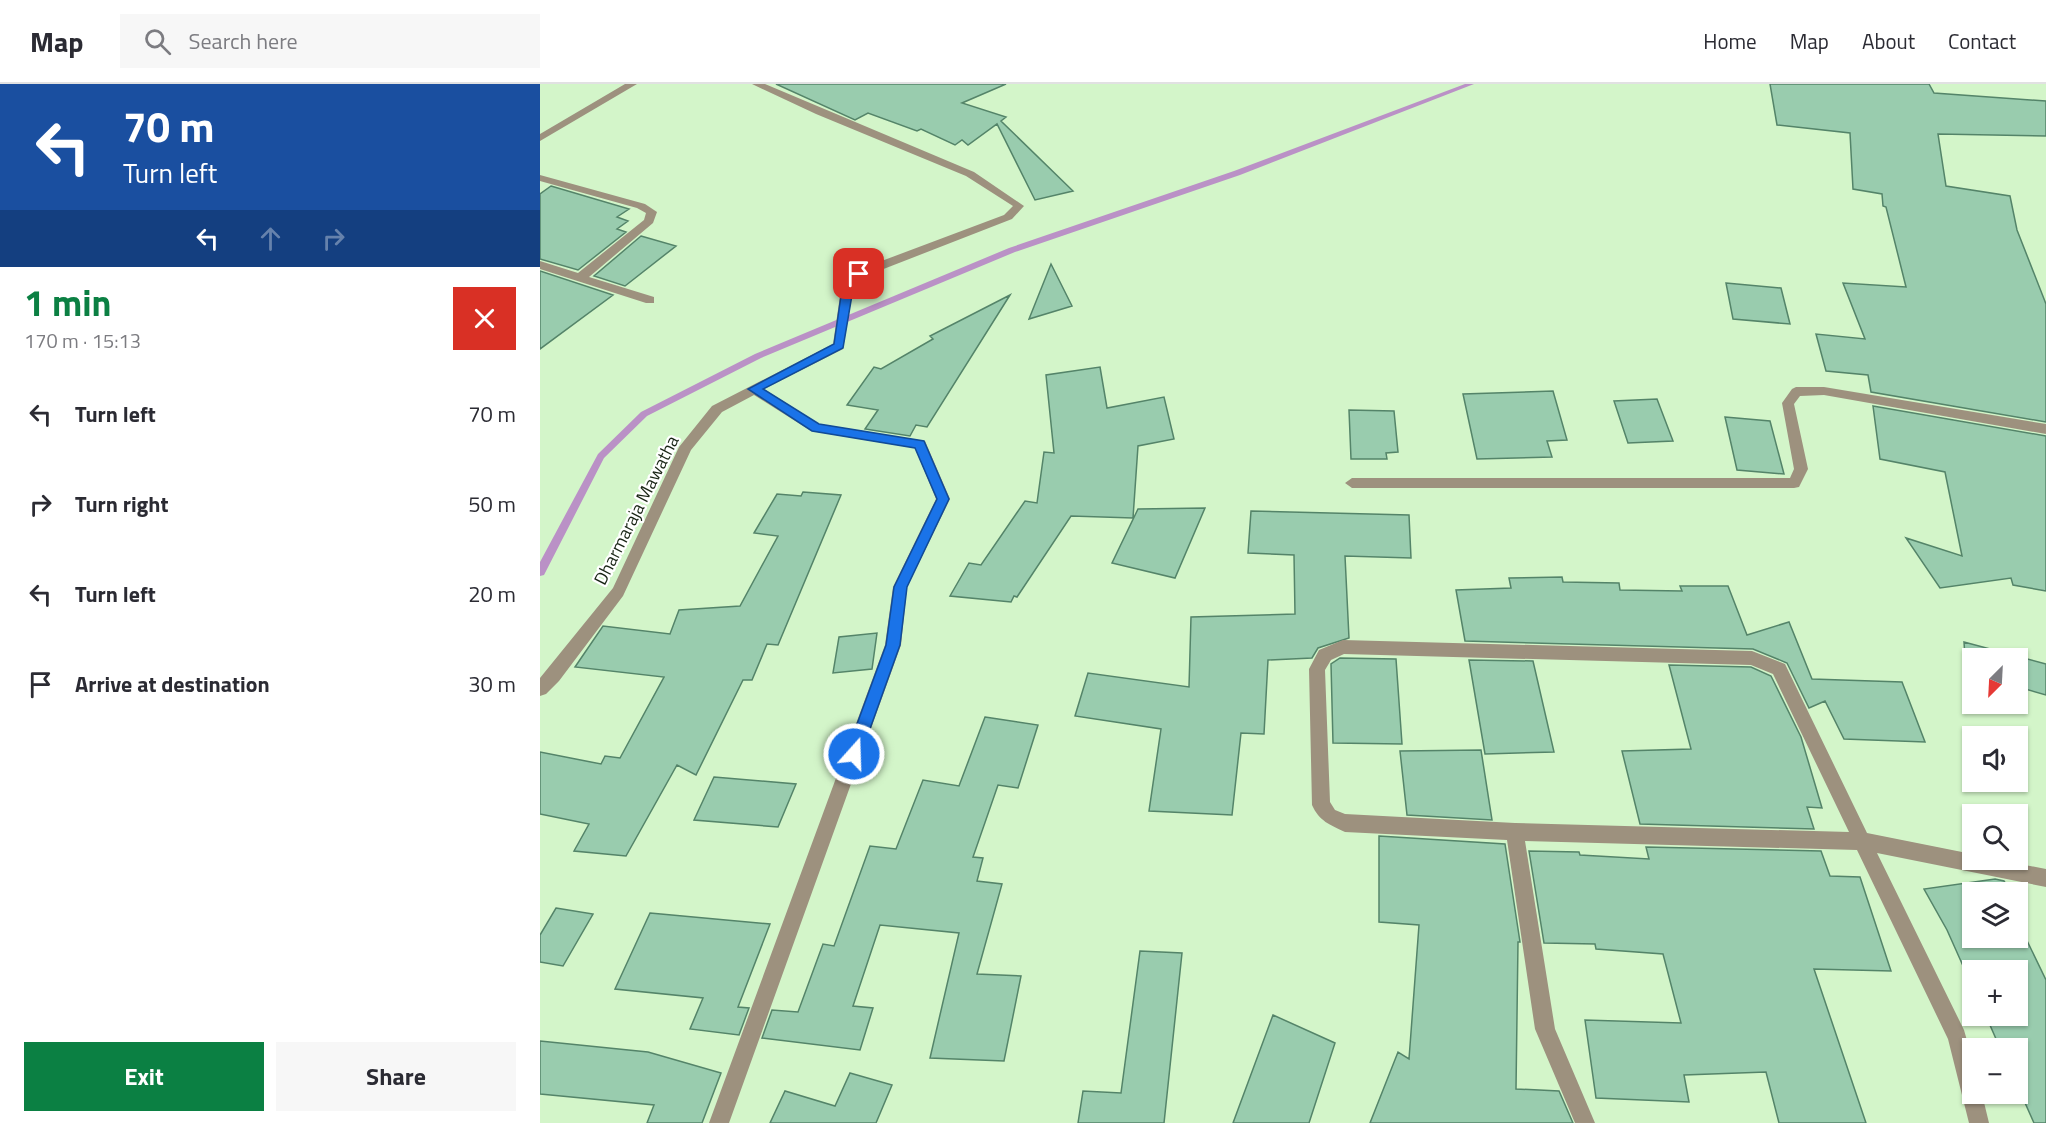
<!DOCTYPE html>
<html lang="en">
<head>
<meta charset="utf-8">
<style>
  body { margin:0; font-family:"Titillium Web",sans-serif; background:#f7f7f7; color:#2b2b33; height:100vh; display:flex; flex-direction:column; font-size:22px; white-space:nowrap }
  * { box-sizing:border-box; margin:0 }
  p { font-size:20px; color:#7c7c81 }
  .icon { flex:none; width:33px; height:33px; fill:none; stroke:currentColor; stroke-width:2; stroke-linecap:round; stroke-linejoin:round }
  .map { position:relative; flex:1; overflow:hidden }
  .drawer { display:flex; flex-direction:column; background:#fff; width:540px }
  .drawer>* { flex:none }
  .guide { background:#1a4fa0; color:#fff; overflow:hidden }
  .needle { width:39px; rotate:204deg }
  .tools { position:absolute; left:1422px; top:564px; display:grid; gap:12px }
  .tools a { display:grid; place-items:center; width:66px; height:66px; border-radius:0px; background:#fff; box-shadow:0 2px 4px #0004; font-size:30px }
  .pin { position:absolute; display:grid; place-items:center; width:51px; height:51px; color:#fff; margin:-26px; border-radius:12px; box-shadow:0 3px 9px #0006 }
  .me { position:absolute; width:66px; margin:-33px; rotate:20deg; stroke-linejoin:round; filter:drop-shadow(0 0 4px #0008) }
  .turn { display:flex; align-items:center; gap:21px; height:126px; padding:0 24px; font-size:27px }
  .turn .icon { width:78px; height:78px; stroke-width:2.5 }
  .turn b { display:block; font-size:42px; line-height:51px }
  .lanes { display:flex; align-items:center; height:57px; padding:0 24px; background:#0003; justify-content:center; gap:30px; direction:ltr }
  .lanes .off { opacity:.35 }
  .round { display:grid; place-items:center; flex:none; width:63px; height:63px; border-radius:0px; background:#f7f7f7 }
  .headline { display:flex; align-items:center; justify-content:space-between; height:102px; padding:0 24px }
  h1 { font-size:36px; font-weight:700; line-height:45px; color:#0b8043 }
  .button { display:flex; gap:12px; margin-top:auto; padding:12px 24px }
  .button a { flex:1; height:69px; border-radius:0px; background:#0b8043; color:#fff; font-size:24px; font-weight:700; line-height:69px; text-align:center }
  .button a+a { background:#f7f7f7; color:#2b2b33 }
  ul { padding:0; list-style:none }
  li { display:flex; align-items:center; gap:18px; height:90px; padding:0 24px }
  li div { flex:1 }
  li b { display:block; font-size:22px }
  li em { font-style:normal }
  header { display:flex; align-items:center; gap:36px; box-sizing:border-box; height:84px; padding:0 30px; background:#fff; border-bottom:2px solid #e1e1e2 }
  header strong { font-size:28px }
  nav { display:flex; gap:33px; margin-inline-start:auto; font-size:21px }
  .search { width:420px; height:54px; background:#f7f7f7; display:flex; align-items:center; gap:15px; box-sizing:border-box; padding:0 21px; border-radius:0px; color:#7c7c81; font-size:22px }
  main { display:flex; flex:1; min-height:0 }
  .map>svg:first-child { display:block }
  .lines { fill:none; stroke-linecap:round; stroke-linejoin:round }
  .stream { fill:#ba91c6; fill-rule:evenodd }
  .building { fill:#99ccae; stroke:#548469; stroke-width:1.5 }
  .minor { fill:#9d917e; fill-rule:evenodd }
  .route { fill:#1a73e8; stroke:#114b97; stroke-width:1.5 }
  .labels { text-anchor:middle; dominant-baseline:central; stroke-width:4.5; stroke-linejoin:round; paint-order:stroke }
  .street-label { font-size:18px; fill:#182414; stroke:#fff }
</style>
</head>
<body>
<header>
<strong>Map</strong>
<div class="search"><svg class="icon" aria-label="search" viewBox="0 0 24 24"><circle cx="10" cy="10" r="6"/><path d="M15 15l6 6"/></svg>Search here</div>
<nav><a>Home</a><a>Map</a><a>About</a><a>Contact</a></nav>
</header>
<main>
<section class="drawer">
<div class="guide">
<div class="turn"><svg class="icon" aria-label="left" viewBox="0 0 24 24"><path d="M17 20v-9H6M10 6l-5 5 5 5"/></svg><div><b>70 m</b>Turn left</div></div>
<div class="lanes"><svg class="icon" aria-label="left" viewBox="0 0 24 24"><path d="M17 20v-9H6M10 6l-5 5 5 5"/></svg><svg class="icon off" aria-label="ahead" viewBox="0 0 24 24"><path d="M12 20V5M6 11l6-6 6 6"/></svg><svg class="icon off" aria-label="right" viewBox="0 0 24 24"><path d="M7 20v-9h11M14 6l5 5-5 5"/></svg></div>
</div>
<div class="headline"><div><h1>1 min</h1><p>170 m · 15:13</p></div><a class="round" style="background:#d93025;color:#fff"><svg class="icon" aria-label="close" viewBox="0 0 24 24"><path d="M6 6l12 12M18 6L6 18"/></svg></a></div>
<ul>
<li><svg class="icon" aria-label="left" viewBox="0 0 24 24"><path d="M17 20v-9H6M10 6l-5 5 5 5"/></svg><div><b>Turn left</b></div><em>70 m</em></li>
<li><svg class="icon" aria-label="right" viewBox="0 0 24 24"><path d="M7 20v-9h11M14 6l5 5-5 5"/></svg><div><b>Turn right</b></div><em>50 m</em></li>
<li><svg class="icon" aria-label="left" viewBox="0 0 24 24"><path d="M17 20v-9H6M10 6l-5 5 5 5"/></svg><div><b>Turn left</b></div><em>20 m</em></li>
<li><svg class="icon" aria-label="arrive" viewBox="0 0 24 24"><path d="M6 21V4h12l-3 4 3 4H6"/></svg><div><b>Arrive at destination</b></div><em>30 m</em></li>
</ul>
<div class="button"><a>Exit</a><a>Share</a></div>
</section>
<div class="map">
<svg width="1506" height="1039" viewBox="0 0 1506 1039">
  <rect width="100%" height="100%" fill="#d3f5c9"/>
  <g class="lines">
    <!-- stream -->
    <path class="stream" d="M 925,0 L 934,0 L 700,91 L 475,168 L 221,274 L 107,332 L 64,374 L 4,491 L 0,492 L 0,478 L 58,370 L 101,328 L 215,270 L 469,164 L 694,87 Z"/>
  </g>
  <!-- building -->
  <path class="building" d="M 236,0 L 466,0 L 422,19 L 466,33 L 461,37 L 533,107 L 495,116 L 457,40 L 428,61 L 422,56 L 415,61 L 381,45 L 377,47 L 328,29 L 315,36 Z
    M 1230,0 L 1389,0 L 1394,9 L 1506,17 L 1506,52 L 1398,50 L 1406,102 L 1470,112 L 1477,146 L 1506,220 L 1506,338 L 1331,308 L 1328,291 L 1286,287 L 1276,250 L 1325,255 L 1303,199 L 1366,203 L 1346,123 L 1343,122 L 1342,110 L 1313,105 L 1310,49 L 1237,41 Z
    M 11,102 L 89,125 L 77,133 L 88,137 L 77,145 L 86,148 L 38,186 L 0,175 L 0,110 Z
    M 101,152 L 136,162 L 85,202 L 54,192 Z
    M 511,180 L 532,222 L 489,235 Z
    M 0,187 L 73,211 L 0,265 Z
    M 1186,199 L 1241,204 L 1250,240 L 1193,235 Z
    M 470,211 L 387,343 L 376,341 L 370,352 L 325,345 L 338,326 L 307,321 L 334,283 L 341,285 L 393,255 L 390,252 Z
    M 560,283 L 567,324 L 624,313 L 634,355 L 598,362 L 593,434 L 531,432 L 477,513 L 474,512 L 471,518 L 410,512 L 429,479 L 441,481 L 485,417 L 497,419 L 504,368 L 514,369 L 506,291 Z
    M 1013,307 L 1027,356 L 1007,357 L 1012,373 L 937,375 L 923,310 Z
    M 1117,315 L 1133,357 L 1088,359 L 1074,317 Z
    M 1333,322 L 1506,352 L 1506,507 L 1473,501 L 1471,494 L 1400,504 L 1366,454 L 1422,472 L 1405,388 L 1340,375 Z
    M 809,326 L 854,327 L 858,368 L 846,369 L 847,375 L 811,375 Z
    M 1185,333 L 1230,337 L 1244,390 L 1197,386 Z
    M 263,408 L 301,411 L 238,561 L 227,560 L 212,596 L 203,596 L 156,691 L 137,681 L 86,772 L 34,767 L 49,740 L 0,730 L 0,668 L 61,680 L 65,672 L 80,674 L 124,593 L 35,583 L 63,542 L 130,550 L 139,526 L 200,522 L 238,452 L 214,449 L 237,410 L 261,412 Z
    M 665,424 L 635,494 L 572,479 L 598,425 Z
    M 711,427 L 869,431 L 871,474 L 805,472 L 809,554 L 778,564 L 772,574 L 728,576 L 724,650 L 701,649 L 692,731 L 609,727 L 621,645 L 535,632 L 548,589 L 649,603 L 651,533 L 755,530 L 754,471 L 708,469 Z
    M 1022,493 L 1023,498 L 1079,499 L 1080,506 L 1142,507 L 1140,502 L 1188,502 L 1207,551 L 1249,538 L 1272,595 L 1362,598 L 1385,658 L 1304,655 L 1285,617 L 1269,624 L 1247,579 L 1213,565 L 925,557 L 916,506 L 971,504 L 969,494 Z
    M 337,549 L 332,585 L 293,589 L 299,553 Z
    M 1424,558 L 1506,580 L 1506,611 L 1478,603 L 1478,574 L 1432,574 L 1432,591 L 1426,589 Z
    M 800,574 L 856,575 L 862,660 L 793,659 L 791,580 Z
    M 929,576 L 993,577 L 1014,668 L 945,670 Z
    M 1129,581 L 1211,583 L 1231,592 L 1261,653 L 1282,724 L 1267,723 L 1274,745 L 1100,740 L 1082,667 L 1151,665 Z
    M 445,633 L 498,641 L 478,704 L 458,701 L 433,773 L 443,774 L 437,797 L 462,800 L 437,890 L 481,892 L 464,977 L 390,974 L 419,849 L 340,841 L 313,922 L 333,924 L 320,966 L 222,954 L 232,926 L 258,928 L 283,860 L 294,862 L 330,762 L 356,765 L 383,696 L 419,702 Z
    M 941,666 L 952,736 L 867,731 L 860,667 Z
    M 174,693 L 256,700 L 238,743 L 154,736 Z
    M 839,752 L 965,760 L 980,858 L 978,858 L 976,1005 L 1019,1007 L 1033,1039 L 830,1039 L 858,968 L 869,975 L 879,841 L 839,838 Z
    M 1106,763 L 1281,767 L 1290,792 L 1320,793 L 1351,887 L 1274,885 L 1326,1039 L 1239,1039 L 1226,988 L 1144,991 L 1149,1018 L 1056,1014 L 1045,936 L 1141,939 L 1123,870 L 1056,865 L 1055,860 L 1004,859 L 989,767 L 1039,768 L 1040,771 L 1109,775 Z
    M 1455,795 L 1464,797 L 1471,808 L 1432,808 L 1432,854 L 1478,854 L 1478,838 L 1506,896 L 1506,1039 L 1494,1039 L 1478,1003 L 1478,964 L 1460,964 L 1446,932 L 1478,932 L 1478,886 L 1432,886 L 1432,902 L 1407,846 L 1384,805 Z
    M 16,824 L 53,830 L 23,882 L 0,878 L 0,851 Z
    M 110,829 L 230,840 L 198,923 L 209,924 L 199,951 L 150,945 L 163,914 L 75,905 Z
    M 600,867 L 642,869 L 624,1039 L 538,1039 L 543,1007 L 581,1009 Z
    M 733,931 L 795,959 L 769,1039 L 693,1039 Z
    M 0,957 L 108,968 L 181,989 L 162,1039 L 107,1039 L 114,1021 L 0,1010 Z
    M 310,989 L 352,1001 L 336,1039 L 230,1039 L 245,1007 L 295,1022 Z"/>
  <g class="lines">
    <!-- minor -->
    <path class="minor" d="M 85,0 L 97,0 L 0,57 L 0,50 Z
      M 212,0 L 225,0 L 434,88 L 484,122 L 472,135 L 323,193 L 313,206 L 303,265 L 224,305 L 279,340 L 385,357 L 410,415 L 367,503 L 361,561 L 189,1039 L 169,1039 L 345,561 L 353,503 L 396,415 L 375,364 L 271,347 L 214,311 L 182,328 L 151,366 L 83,512 L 19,597 L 6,610 L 0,612 L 0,594 L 73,504 L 139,363 L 172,322 L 293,260 L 301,205 L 315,187 L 464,131 L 473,122 L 426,92 L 276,30 Z
      M 0,91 L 105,120 L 117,128 L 113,139 L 49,193 L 114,213 L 114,219 L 106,219 L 0,185 L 0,177 L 38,189 L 104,136 L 106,129 L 97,124 L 0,97 Z
      M 1256,303 L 1284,303 L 1506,340 L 1506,350 L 1284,311 L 1260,312 L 1254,320 L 1268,385 L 1259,403 L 1254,404 L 812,404 L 805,399 L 812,394 L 1250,394 L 1254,385 L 1242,319 L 1252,305 Z
      M 803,556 L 1212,567 L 1245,580 L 1327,749 L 1432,770 L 1432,776 L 1459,776 L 1506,785 L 1506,803 L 1337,769 L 1424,946 L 1432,974 L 1432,1010 L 1442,1010 L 1449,1039 L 1429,1039 L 1408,955 L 1317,766 L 985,757 L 1015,945 L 1055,1039 L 1035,1039 L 995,945 L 967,756 L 805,748 C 790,741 779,737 772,721 L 769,585 L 779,566 ZM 804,570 L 1211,581 L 1233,590 L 1309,748 L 975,739 L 805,730 L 795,726 L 790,718 L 785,586 L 791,576 Z"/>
  </g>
  <!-- route -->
  <path class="route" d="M 316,188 L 324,190 L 313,205 L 303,264 L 223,305 L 279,340 L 384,357 L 409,415 L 367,503 L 360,561 L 321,670 L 319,675 L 314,677 L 308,675 L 306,670 L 346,561 L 354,503 L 397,415 L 375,364 L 272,347 L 208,305 L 294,260 L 302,205 Z"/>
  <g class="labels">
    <!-- street labels -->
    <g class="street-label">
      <text transform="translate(96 426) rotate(-63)">Dharmaraja Mawatha</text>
    </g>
  </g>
</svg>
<div class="tools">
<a><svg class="needle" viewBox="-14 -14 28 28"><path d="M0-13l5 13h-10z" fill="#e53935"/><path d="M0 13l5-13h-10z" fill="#7c7c81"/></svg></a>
<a><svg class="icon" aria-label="sound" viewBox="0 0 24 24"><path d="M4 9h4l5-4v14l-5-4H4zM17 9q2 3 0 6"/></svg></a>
<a><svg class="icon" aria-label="search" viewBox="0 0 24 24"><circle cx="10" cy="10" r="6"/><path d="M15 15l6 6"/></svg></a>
<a><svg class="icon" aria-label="layers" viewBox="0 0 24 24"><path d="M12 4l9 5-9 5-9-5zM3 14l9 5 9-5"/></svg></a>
<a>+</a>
<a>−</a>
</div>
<div class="pin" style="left:319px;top:190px;background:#d93025"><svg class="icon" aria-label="arrive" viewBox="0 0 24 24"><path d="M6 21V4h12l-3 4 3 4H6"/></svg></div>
<svg class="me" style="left:314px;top:670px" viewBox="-20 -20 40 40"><circle r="17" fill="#1a73e8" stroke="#fff" stroke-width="3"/><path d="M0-11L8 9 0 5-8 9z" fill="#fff"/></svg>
</div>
</main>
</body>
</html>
